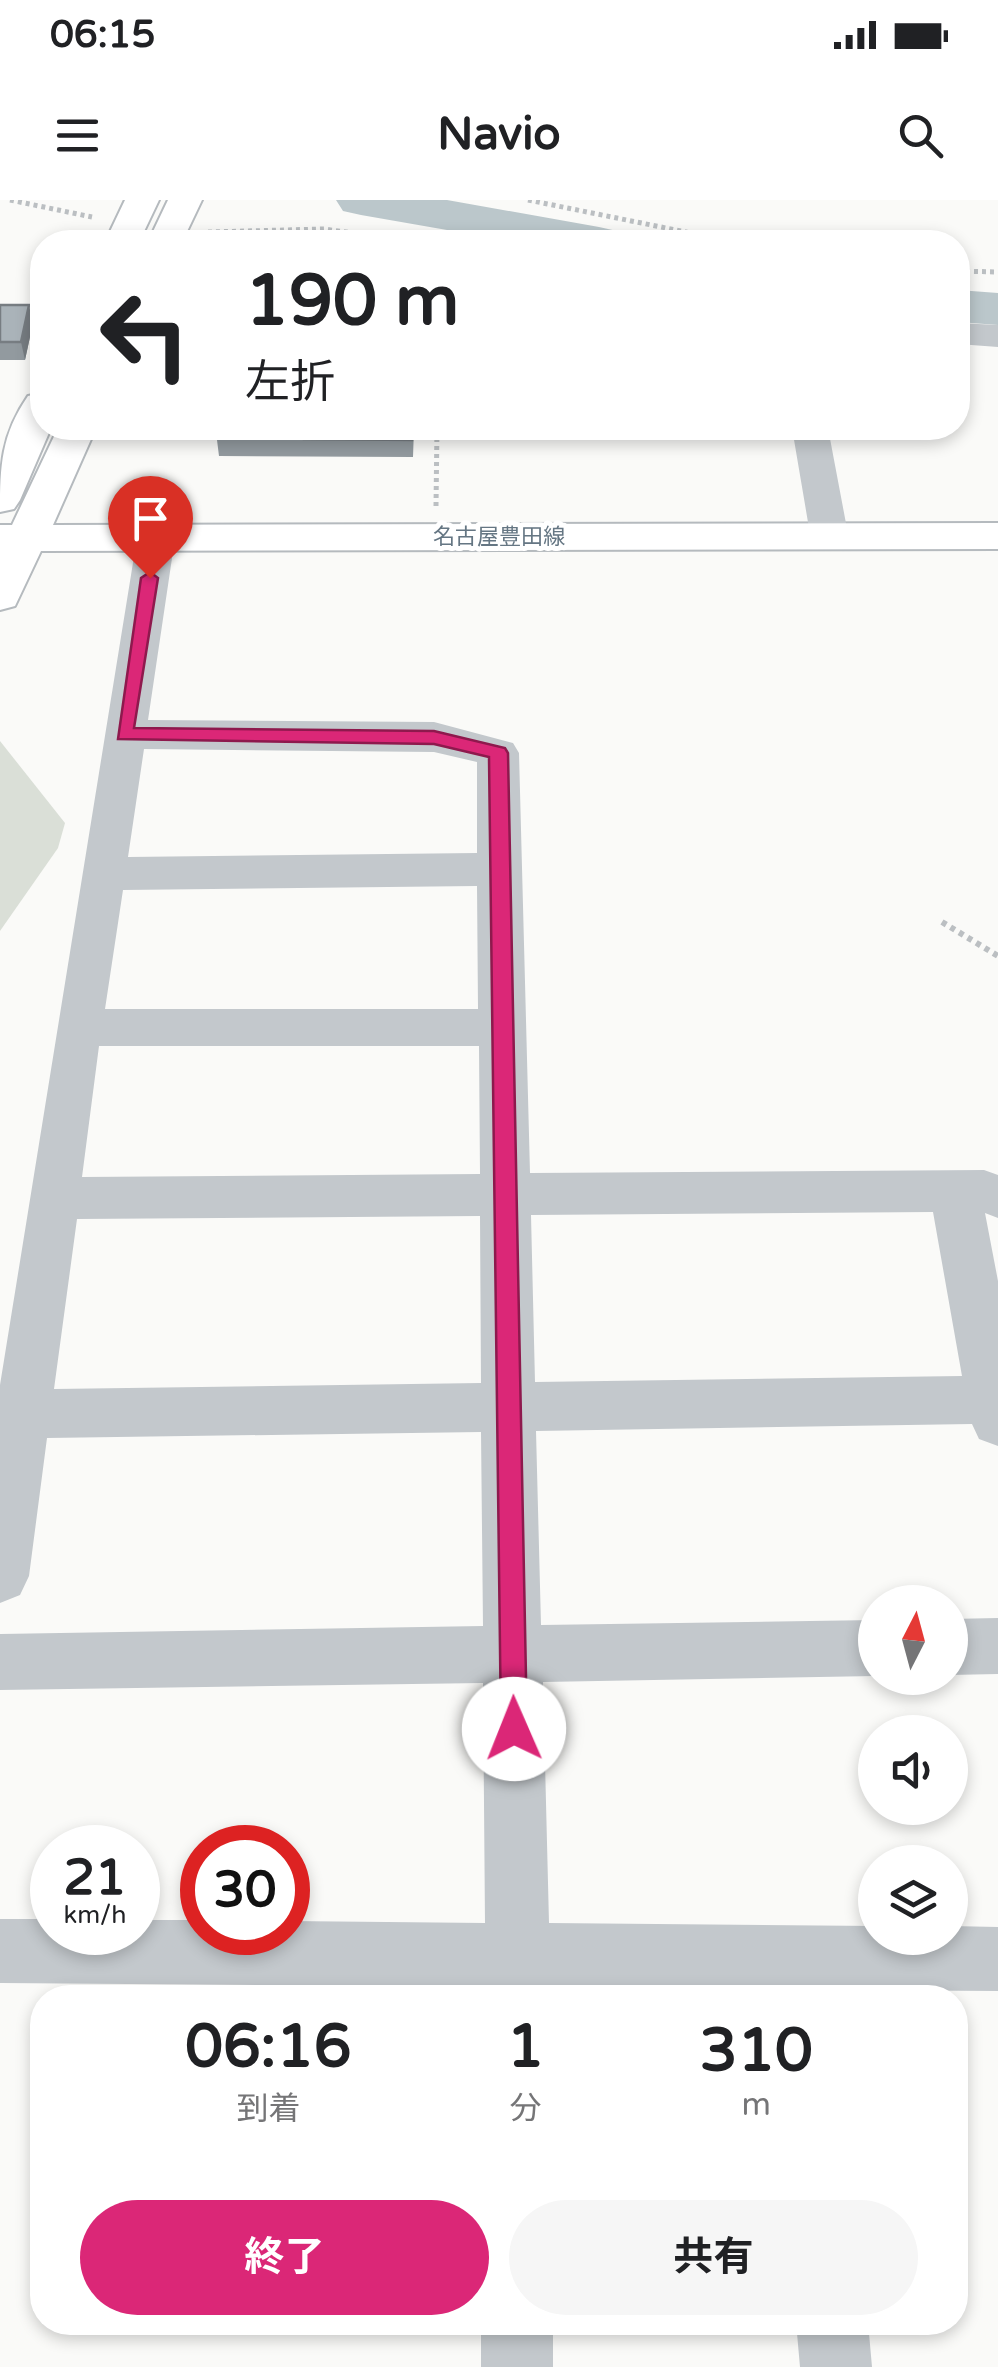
<!DOCTYPE html>
<html lang="ja">
<head>
<meta charset="utf-8">
<style>
  body { margin:0; font-family:"Varela Round","Noto Sans JP",sans-serif; background:#f6f6f6; color:#202124; height:100vh; display:flex; flex-direction:column; font-size:38px; white-space:nowrap }
  * { box-sizing:border-box; margin:0 }
  p { font-size:32px; color:#757577 }
  .icon { flex:none; width:55px; height:55px; fill:none; stroke:currentColor; stroke-width:2; stroke-linecap:round; stroke-linejoin:round }
  .map { position:relative; flex:1; overflow:hidden }
  .details { position:absolute; left:30px; top:1785px; width:938px; height:350px; display:flex; flex-direction:column; background:#fff; border-radius:40px; box-shadow:0 5px 15px #0003 }
  .details>* { flex:none }
  .guide { position:absolute; left:30px; top:30px; width:940px; height:210px; border-radius:40px; box-shadow:0 5px 15px #0003; background:#fff; color:#202124; overflow:hidden }
  .needle { width:65px; rotate:6deg }
  .controls { position:absolute; left:858px; top:1385px; display:grid; gap:20px }
  .controls a { display:grid; place-items:center; width:110px; height:110px; border-radius:50%; background:#fff; box-shadow:0 5px 15px #0003; font-size:50px }
  .speed { position:absolute; left:30px; top:1625px; display:flex; gap:20px; font-size:50px; font-weight:700; text-align:center }
  .speed>* { display:grid; place-content:center; width:130px; height:130px; border-radius:50%; background:#fff; box-shadow:0 5px 15px #0003; line-height:1 }
  .speed small { font-size:25px; font-weight:400 }
  .speed .limit { border:15px solid #d22; background:#fff; color:#111 }
  .pin { position:absolute; display:grid; place-items:center; width:85px; height:85px; color:#fff; margin:-102px -42px; border-radius:50% 50% 50% 0; rotate:-45deg; box-shadow:0 0 10px #0007 }
  .pin .icon { rotate:45deg }
  .me { position:absolute; width:110px; margin:-55px; rotate:359deg; stroke-linejoin:round; filter:drop-shadow(0 0 8px #0008) }
  .turn { display:flex; align-items:center; gap:35px; height:210px; padding:0 50px; font-size:45px }
  .turn .icon { width:130px; height:130px; stroke-width:2.5 }
  .turn b { display:block; font-size:70px; line-height:85px }
  .eta { display:flex; justify-content:space-evenly; align-items:center; height:170px; text-align:center }
  .eta b { font-size:60px; font-weight:700; line-height:70px }
  .primary-button { display:flex; gap:20px; margin-top:auto; padding:20px 50px }
  .primary-button a { flex:1; height:115px; border-radius:60px; background:#db2777; color:#fff; font-size:40px; font-weight:700; line-height:115px; text-align:center }
  .primary-button a+a { background:#f6f6f6; color:#202124 }
  .status { display:flex; justify-content:space-between; align-items:center; height:70px; padding:0 50px; background:#fff; direction:ltr }
  .status svg { height:28px; fill:currentColor }
  header { display:flex; justify-content:space-between; align-items:center; height:130px; padding:0 50px; background:#fff; font-size:45px; font-weight:700 }
  .map>svg:first-child { display:block }
  .green { fill:#dadfd7 }
  .lines { fill:none; stroke-linecap:round; stroke-linejoin:round }
  .river { fill:#bbc7cb; fill-rule:evenodd }
  .primary-casing { stroke:#b5babe; stroke-width:4 }
  .path-far1 { stroke:#bbbfc2; stroke-width:5; stroke-dasharray:4 4; stroke-linecap:butt }
  .path { stroke:#bbbfc2; stroke-width:6; stroke-dasharray:5 5; stroke-linecap:butt }
  .street { fill:#c3c8cc; fill-rule:evenodd }
  .primary { fill:#fff; fill-rule:evenodd }
  .wall { fill:#929a9f }
  .shaded-wall { fill:#777d82 }
  .building { fill:#aab3b9; stroke:#777d82; stroke-width:2.5 }
  .route { fill:#db2777; stroke:#8e194d; stroke-width:2.5 }
  .labels { text-anchor:middle; dominant-baseline:central; stroke-width:10; stroke-linejoin:round; paint-order:stroke }
  .far-street-label { font-size:22px; fill:#657683; stroke:#fff }
</style>
</head>
<body>
<div class="status"><b>06:15</b><svg viewBox="0 0 49 12"><path d="M0 12V9h3v3zM5 12V6h3v6zM10 12V3h3v9zM15 12V0h3v12zM26 1h20v11H26zM47 4h2v5h-2z"/></svg></div>
<header><svg class="icon" aria-label="menu" viewBox="0 0 24 24"><path d="M4 6h16M4 12h16M4 18h16"/></svg>Navio<svg class="icon" aria-label="search" viewBox="0 0 24 24"><circle cx="10" cy="10" r="6"/><path d="M15 15l6 6"/></svg></header>
<div class="map">
<svg width="998" height="2167" viewBox="0 0 998 2167">
  <rect width="100%" height="100%" fill="#fafaf8"/>
  <!-- green -->
  <path class="green" d="M 0,541 L 65,623 L 58,648 L 0,731 Z"/>
  <g class="lines">
    <!-- river -->
    <path class="river" d="M 336,0 L 447,0 L 599,27 L 617,31 L 625,42 L 516,42 L 361,15 L 343,11 Z
      M 958,90 L 998,93 L 998,125 L 958,122 Z"/>
    <!-- primary casing -->
    <g class="primary-casing">
      <path id="primary" d="M 125,0 L 159,0 L 139,42 L 105,42 Z
        M 168,0 L 202,0 L 182,42 L 148,42 Z
        M 42,193 L 42,228 L 51,228 L 20,300 L 14,309 L 0,312 C 0,267 1,235 28,196 Z
        M 58,228 L 96,228 L 53,325 L 998,323 L 998,349 L 41,351 L 15,406 L 0,410 L 0,325 L 12,325 Z"/>
    </g>
    <!-- path-far1 -->
    <path class="path-far1" d="M 10,0 L 92,17
      M 528,0 L 735,42
      M 208,32 L 324,29 L 417,42
      M 958,71 L 998,72
      M 436,306 L 437,228"/>
    <!-- path -->
    <path class="path" d="M 942,722 L 998,756"/>
    <!-- street -->
    <path class="street" d="M 958,123 L 998,125 L 998,147 L 958,144 Z
      M 792,228 L 828,228 L 848,334 L 843,343 L 829,346 L 815,343 L 810,334 Z
      M 156,326 L 170,329 L 175,338 L 148,520 L 434,522 L 513,543 L 519,553 L 530,973 L 984,970 L 998,975 L 998,1018 L 985,1013 L 998,1081 L 998,1246 L 979,1239 L 972,1224 L 536,1231 L 541,1425 L 875,1420 L 875,1476 L 543,1482 L 549,1723 L 875,1726 L 875,1738 L 950,1738 L 950,1726 L 998,1727 L 998,1791 L 550,1788 L 551,1798 L 485,1798 L 485,1787 L 0,1783 L 0,1719 L 52,1719 L 52,1732 L 138,1732 L 138,1720 L 202,1720 L 202,1732 L 288,1732 L 288,1721 L 485,1723 L 483,1483 L 0,1490 L 0,1434 L 483,1426 L 481,1232 L 47,1238 L 29,1376 L 20,1395 L 0,1403 L 0,1185 L 137,338 L 142,329 ZM 144,549 L 434,552 L 477,562 L 477,653 L 128,657 ZM 477,686 L 478,809 L 105,809 L 123,690 ZM 99,846 L 479,846 L 480,974 L 82,977 ZM 933,1012 L 962,1176 L 535,1182 L 531,1015 ZM 480,1016 L 481,1183 L 54,1189 L 77,1019 Z
      M 998,1418 L 998,1474 L 950,1475 L 950,1419 Z
      M 481,2122 L 553,2122 L 553,2167 L 481,2167 Z
      M 796,2122 L 868,2122 L 872,2167 L 800,2167 Z"/>
    <!-- primary -->
    <use href="#primary" class="primary"/>
  </g>
  <!-- wall -->
  <path class="wall" d="M 0,105 L 33,123 L 25,160 L 0,160 Z
    M 414,228 L 413,257 L 219,256 L 216,232 Z"/>
  <!-- shaded-wall -->
  <path class="shaded-wall" d="M 29,105 L 33,123 L 25,160 L 21,142 Z"/>
  <!-- building -->
  <path class="building" d="M 0,105 L 29,105 L 21,142 L 0,142 Z
    M 216,228 L 303,228 L 303,232 L 216,232 Z
    M 305,228 L 412,228 L 412,240 L 304,239 Z"/>
  <!-- route -->
  <path class="route" d="M 150,372 L 158,378 L 134,528 L 434,531 L 505,548 L 508,553 L 527,1529 L 523,1538 L 514,1542 L 505,1538 L 501,1529 L 489,557 L 434,544 L 118,539 L 141,378 Z"/>
  <g class="labels">
    <!-- far-street labels -->
    <g class="far-street-label">
      <text x="499" y="337">名古屋豊田線</text>
    </g>
  </g>
</svg>
<div class="controls">
<a><svg class="needle" viewBox="-14 -14 28 28"><path d="M0-13l5 13h-10z" fill="#e53935"/><path d="M0 13l5-13h-10z" fill="#757577"/></svg></a>
<a><svg class="icon" aria-label="sound" viewBox="0 0 24 24"><path d="M4 9h4l5-4v14l-5-4H4zM17 9q2 3 0 6"/></svg></a>
<a><svg class="icon" aria-label="layers" viewBox="0 0 24 24"><path d="M12 4l9 5-9 5-9-5zM3 14l9 5 9-5"/></svg></a>
</div>
<div class="speed"><div>21<small>km/h</small></div><div class="limit">30</div></div>
<div class="pin" style="left:150px;top:378px;background:#d93025"><svg class="icon" aria-label="arrive" viewBox="0 0 24 24"><path d="M6 21V4h12l-3 4 3 4H6"/></svg></div>
<svg class="me" style="left:514px;top:1529px" viewBox="-20 -20 40 40"><circle r="19" fill="#fff"/><path d="M0-13L10 11 0 6-10 11z" fill="#db2777"/></svg>
<div class="guide">
<div class="turn"><svg class="icon" aria-label="left" viewBox="0 0 24 24"><path d="M17 20v-9H6M10 6l-5 5 5 5"/></svg><div><b>190 m</b>左折</div></div>
</div>
<section class="details">
<div class="eta">
<div><b>06:16</b><p>到着</p></div>
<div><b>1</b><p>分</p></div>
<div><b>310</b><p>m</p></div>
</div>
<div class="primary-button"><a>終了</a><a>共有</a></div>
</section>
</div>
</body>
</html>
